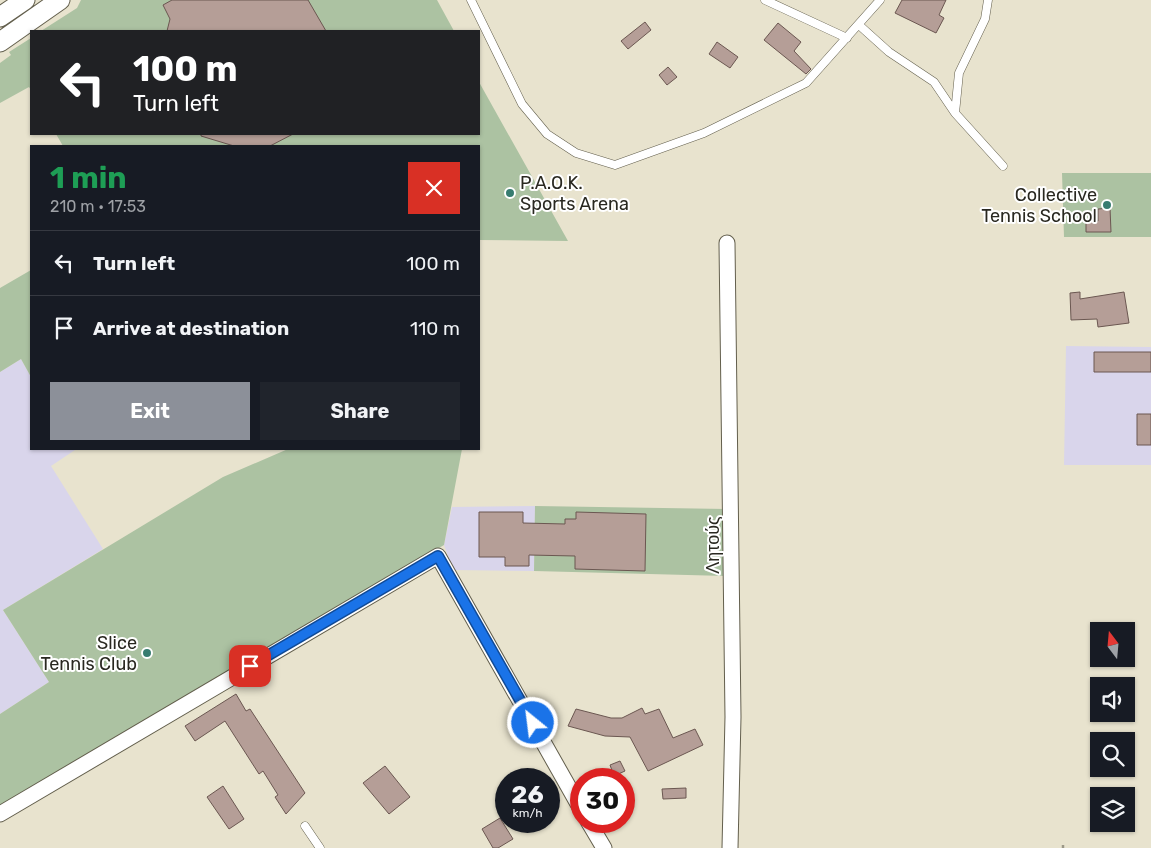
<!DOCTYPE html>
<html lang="en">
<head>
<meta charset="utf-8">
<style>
  body { margin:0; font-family:Rubik,sans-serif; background:#20242c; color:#f1f3f6; height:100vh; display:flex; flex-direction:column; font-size:19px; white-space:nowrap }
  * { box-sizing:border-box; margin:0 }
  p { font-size:16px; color:#9ea1a6 }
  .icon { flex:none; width:28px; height:28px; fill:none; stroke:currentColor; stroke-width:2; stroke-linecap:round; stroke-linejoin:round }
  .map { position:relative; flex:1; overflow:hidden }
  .panel { position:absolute; left:30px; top:145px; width:450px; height:305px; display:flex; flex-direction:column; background:#171b24; border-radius:0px; box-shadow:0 1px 4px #0004 }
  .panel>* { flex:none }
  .guide { position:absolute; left:30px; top:30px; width:450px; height:105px; border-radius:0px; box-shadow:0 1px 4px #0004; background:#202124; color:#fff; overflow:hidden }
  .needle { width:32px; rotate:344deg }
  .tools { position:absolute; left:1090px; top:622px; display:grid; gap:10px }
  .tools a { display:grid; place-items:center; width:45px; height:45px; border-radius:0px; background:#171b24; box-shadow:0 1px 4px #0004; font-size:25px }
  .speed { position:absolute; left:495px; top:768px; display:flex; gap:10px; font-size:25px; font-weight:700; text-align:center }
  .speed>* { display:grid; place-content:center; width:65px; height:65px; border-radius:50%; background:#171b24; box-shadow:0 1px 4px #0004; line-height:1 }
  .speed small { font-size:12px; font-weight:400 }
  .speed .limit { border:8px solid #d22; background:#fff; color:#111 }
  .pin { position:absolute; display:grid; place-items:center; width:42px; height:42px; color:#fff; margin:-21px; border-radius:10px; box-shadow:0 2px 8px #0006 }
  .me { position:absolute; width:55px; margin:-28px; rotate:331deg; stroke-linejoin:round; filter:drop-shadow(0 0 4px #0008) }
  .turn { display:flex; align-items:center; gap:18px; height:105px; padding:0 20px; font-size:22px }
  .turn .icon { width:65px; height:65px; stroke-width:2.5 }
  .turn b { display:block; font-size:35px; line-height:42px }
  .round { display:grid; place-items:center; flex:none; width:52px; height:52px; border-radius:0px; background:#20242c }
  .headline { display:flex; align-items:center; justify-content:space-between; height:85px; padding:0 20px }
  h1 { font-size:30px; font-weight:700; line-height:38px; color:#1e9e55 }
  .primary-button { display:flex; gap:10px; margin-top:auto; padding:10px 20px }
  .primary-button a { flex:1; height:58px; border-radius:0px; background:#8c9099; color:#fff; font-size:20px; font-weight:700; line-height:58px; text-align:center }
  .primary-button a+a { background:#20242c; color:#f1f3f6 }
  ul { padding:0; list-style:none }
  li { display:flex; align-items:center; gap:15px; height:65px; padding:0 20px; border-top:1px solid #363941 }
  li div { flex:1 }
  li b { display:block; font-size:19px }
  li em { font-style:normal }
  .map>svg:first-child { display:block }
  .commercial { fill:#d9d5eb }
  .green { fill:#acc2a2 }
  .building { fill:#b59e97; stroke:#6b5751 }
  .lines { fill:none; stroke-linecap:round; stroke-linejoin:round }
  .service-casing { stroke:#635f4d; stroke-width:9 }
  .minor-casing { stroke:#635f4d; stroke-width:17 }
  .tertiary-casing { stroke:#635f4d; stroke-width:21 }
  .path { stroke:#9c9888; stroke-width:2.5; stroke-dasharray:4 4; stroke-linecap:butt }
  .service { stroke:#fff; stroke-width:8 }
  .minor { stroke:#fff; stroke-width:15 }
  .tertiary { stroke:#fff; stroke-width:19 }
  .route-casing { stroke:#114b97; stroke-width:12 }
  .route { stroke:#1a73e8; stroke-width:9 }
  .poi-dot { fill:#377c70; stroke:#fff; stroke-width:2 }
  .labels { text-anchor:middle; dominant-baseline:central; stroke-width:4; stroke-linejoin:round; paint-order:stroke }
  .poi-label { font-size:18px; fill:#292820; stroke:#fff; text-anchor:end }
  .street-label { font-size:18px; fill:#292820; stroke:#fff }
</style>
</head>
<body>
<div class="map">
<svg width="1151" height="848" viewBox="0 0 1151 848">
  <rect width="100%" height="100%" fill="#e8e3ce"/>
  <!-- commercial -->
  <path class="commercial" d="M 1066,346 L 1151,347 L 1151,465 L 1064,465 Z
    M 21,359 L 31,377 L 31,449 L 74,449 L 75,450 L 51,466 L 103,549 L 3,610 L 49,682 L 0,714 L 0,372 Z
    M 535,506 L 534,571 L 453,570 L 444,545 L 452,507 Z"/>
  <!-- green -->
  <path class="green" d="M 81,0 L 437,0 L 454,31 L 41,31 L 77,8 Z
    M 31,38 L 31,90 L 29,87 L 0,103 L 0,63 L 11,55 L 9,52 Z
    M 479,82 L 568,241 L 479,240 L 479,146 L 63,146 L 56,134 L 479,134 Z
    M 1062,173 L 1151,173 L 1151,237 L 1064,237 Z
    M 31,270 L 31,377 L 21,359 L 0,372 L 0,288 Z
    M 288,449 L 462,449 L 444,545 L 0,810 L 0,714 L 49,682 L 3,610 L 223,477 Z
    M 535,506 L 727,509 L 726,576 L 534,571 Z"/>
  <!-- building -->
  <path class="building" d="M 172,0 L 308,0 L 326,31 L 167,31 L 170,19 L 163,5 Z
    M 902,0 L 946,0 L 939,15 L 944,18 L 936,33 L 895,13 Z
    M 645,22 L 651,30 L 628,49 L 621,41 Z
    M 778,23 L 801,42 L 794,51 L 811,69 L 806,74 L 764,40 Z
    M 717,42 L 738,57 L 730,68 L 709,54 Z
    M 668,67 L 677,77 L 667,85 L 659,75 Z
    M 201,134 L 293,134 L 270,146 L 234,146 L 201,136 Z
    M 1110,208 L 1111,232 L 1086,232 L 1086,222 L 1098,221 L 1098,209 Z
    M 1080,292 L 1080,299 L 1124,292 L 1129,323 L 1098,327 L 1097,319 L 1071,320 L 1070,293 Z
    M 1094,352 L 1151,352 L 1151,372 L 1094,372 Z
    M 1137,414 L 1151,414 L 1151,445 L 1137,445 Z
    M 479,512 L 523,512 L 523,523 L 565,524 L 565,519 L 576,519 L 576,512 L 646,514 L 645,571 L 575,569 L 575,556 L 529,555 L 529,566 L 505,566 L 505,557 L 479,557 Z
    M 236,694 L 246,711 L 250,709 L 305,793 L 286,814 L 275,797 L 278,795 L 263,771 L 259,774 L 225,721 L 195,741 L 185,726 Z
    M 642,708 L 645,714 L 659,709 L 673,738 L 695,729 L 703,745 L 648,771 L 630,737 L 605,736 L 568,726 L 576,709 L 611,718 L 622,718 Z
    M 620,761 L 625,771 L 614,776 L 610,765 Z
    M 385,766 L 410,797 L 389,814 L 363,783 Z
    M 223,786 L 244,819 L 229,829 L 207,797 Z
    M 686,788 L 686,798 L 663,799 L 662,789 Z
    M 500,818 L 513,839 L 498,848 L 493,848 L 482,829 Z"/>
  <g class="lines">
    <!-- service casing -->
    <g class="service-casing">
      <path id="service" d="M 471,0 L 522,104 L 547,134 L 576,153 L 615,165 L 704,133 L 806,83 L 880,0
        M 765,0 L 847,38
        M 859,25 L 889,52 L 934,82 L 955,113 L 959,73 L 985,19 L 988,0
        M 955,113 L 1003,166
        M 305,826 L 320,848"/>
    </g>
    <!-- minor casing -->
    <g class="minor-casing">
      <path id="minor" d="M 727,243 L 733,717 L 730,848
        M 0,814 L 438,556 L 581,809
        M 588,821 L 604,848"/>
    </g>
    <!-- tertiary casing -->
    <g class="tertiary-casing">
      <path id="tertiary" d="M 0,17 L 25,0
        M 0,42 L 60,0"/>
    </g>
    <!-- path -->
    <path class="path" d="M 1063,845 L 1063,848"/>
    <!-- service -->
    <use href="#service" class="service"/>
    <!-- minor -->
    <use href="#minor" class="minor"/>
    <!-- tertiary -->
    <use href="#tertiary" class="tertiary"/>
  </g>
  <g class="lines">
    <!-- route casing -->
    <g class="route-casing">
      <path id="route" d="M 250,666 L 438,556 L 533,723"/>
    </g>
    <!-- route -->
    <use href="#route" class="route"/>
  </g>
  <!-- markers -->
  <g class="poi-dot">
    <circle cx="510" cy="193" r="5"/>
    <circle cx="1107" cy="205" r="5"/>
    <circle cx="147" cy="653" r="5"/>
  </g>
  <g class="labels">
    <!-- poi labels -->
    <g class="poi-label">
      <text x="520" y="183" text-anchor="start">P.A.O.K.<tspan x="520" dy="21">Sports Arena</tspan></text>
      <text x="1097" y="195">Collective<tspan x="1097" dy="21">Tennis School</tspan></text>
      <text x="137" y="643">Slice<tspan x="137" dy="21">Tennis Club</tspan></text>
    </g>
    <!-- street labels -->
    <g class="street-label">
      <text transform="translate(713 545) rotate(-90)">Λητούς</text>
    </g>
  </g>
</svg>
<div class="tools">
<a><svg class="needle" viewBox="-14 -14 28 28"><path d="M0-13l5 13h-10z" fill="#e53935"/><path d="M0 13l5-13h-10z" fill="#9ea1a6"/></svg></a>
<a><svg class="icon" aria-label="sound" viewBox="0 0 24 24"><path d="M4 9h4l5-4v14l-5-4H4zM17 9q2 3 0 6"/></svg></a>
<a><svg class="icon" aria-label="search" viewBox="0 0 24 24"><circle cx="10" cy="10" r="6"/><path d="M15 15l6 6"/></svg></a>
<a><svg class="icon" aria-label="layers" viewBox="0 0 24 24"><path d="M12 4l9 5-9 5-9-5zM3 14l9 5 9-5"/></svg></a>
</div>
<div class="speed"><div>26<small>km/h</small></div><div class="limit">30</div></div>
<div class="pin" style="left:250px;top:666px;background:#d93025"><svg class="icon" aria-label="arrive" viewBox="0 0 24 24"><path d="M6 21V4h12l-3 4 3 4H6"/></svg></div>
<svg class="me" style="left:533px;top:723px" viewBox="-20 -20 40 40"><circle r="17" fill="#1a73e8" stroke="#fff" stroke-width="3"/><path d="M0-11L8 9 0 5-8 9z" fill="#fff"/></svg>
<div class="guide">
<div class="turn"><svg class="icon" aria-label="left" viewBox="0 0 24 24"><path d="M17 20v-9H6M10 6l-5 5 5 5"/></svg><div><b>100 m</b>Turn left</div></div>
</div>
<section class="panel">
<div class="headline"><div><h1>1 min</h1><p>210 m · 17:53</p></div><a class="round" style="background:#d93025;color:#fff"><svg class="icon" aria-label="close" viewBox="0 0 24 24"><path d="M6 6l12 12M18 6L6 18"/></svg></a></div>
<ul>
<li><svg class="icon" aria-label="left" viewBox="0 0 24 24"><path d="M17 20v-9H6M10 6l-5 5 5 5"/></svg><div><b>Turn left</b></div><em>100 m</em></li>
<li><svg class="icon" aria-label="arrive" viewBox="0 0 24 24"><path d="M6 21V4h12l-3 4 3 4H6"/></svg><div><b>Arrive at destination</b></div><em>110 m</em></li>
</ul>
<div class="primary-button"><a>Exit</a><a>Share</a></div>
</section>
</div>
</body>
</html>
